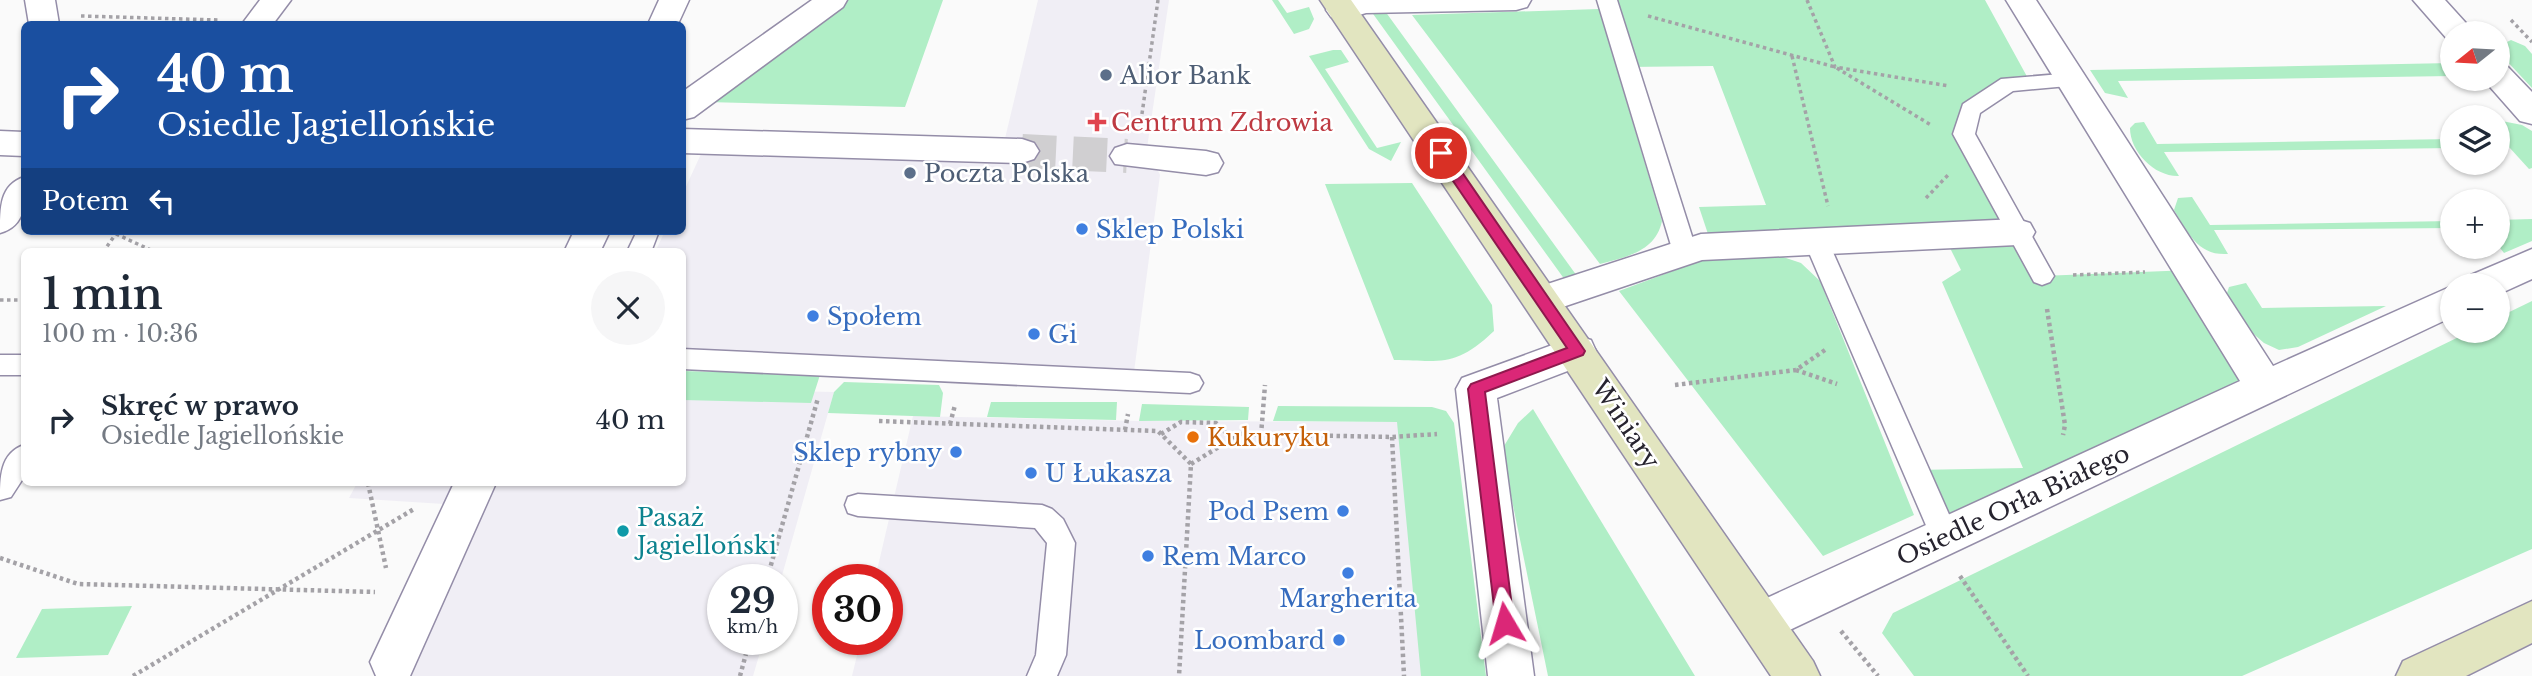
<!DOCTYPE html>
<html lang="pl">
<head>
<meta charset="utf-8">
<style>
  body { margin:0; font-family:"Libre Baskerville",serif; background:#f6f6f7; color:#1f2937; height:100vh; display:flex; flex-direction:column; font-size:26px; white-space:nowrap }
  * { box-sizing:border-box; margin:0 }
  p { font-size:23px; color:#747a83 }
  .icon { flex:none; width:38px; height:38px; fill:none; stroke:currentColor; stroke-width:2; stroke-linecap:round; stroke-linejoin:round }
  .map { position:relative; flex:1; overflow:hidden }
  .details { position:absolute; left:21px; top:248px; width:665px; height:238px; display:flex; flex-direction:column; background:#fff; border-radius:10px; box-shadow:0 2px 5px #0004 }
  .details>* { flex:none }
  .banner { position:absolute; left:21px; top:21px; width:665px; height:214px; border-radius:10px; box-shadow:0 2px 5px #0004; background:#1a4fa0; color:#fff; overflow:hidden }
  .needle { width:46px; rotate:252deg }
  .fabs { position:absolute; left:2440px; top:21px; display:grid; gap:14px }
  .fabs a { display:grid; place-items:center; width:70px; height:70px; border-radius:50%; background:#fff; box-shadow:0 2px 5px #0004; font-size:35px }
  .speed { position:absolute; left:707px; top:564px; display:flex; gap:14px; font-size:35px; font-weight:700; text-align:center }
  .speed>* { display:grid; place-content:center; width:91px; height:91px; border-radius:50%; background:#fff; box-shadow:0 2px 5px #0004; line-height:1 }
  .speed small { font-size:18px; font-weight:400 }
  .speed .limit { border:10px solid #d22; background:#fff; color:#111 }
  .pin { position:absolute; display:grid; place-items:center; width:60px; height:60px; color:#fff; margin:-30px; border:4px solid #fff; border-radius:50%; box-shadow:0 2px 7px #0007 }
  .me { position:absolute; width:77px; margin:-38px; rotate:353deg; stroke-linejoin:round; filter:drop-shadow(0 0 5px #0008) }
  .turn { display:flex; align-items:center; gap:24px; height:147px; padding:0 21px; font-size:32px }
  .turn .icon { width:91px; height:91px; stroke-width:2.5 }
  .turn b { display:block; font-size:49px; line-height:60px }
  .then { display:flex; align-items:center; height:66px; padding:0 21px; background:#0003; gap:14px; font-size:26px }
  .round { display:grid; place-items:center; flex:none; width:74px; height:74px; border-radius:37px; background:#f6f6f7 }
  .headline { display:flex; align-items:center; justify-content:space-between; height:119px; padding:0 21px }
  h1 { font-size:42px; font-weight:600; line-height:52px }
  ul { padding:0; list-style:none }
  li { display:flex; align-items:center; gap:21px; height:105px; padding:0 21px }
  li div { flex:1 }
  li b { display:block; font-size:26px }
  li em { font-style:normal }
  .map>svg:first-child { display:block }
  .built { fill:#f0eef5 }
  .green { fill:#b0eec6 }
  .lines { fill:none; stroke-linecap:round; stroke-linejoin:round }
  .street-tunnel { stroke:#d0cfd1; stroke-width:34; stroke-dasharray:34 17; stroke-linecap:butt }
  .lane-casing { stroke:#948da8; stroke-width:3 }
  .street-casing { stroke:#948da8; stroke-width:3 }
  .secondary-casing { stroke:#948da8; stroke-width:3 }
  .path-far1 { stroke:#a4a2a7; stroke-width:3.5; stroke-dasharray:3.5 3.5; stroke-linecap:butt }
  .path { stroke:#a4a2a7; stroke-width:4.5; stroke-dasharray:3.5 3.5; stroke-linecap:butt }
  .lane { fill:#fff; fill-rule:evenodd }
  .street { fill:#fff; fill-rule:evenodd }
  .secondary { fill:#e2e5c0; fill-rule:evenodd }
  .route { fill:#db2777; stroke:#8e194d; stroke-width:2 }
  .service-dot { fill:#5c6f8a; stroke:#fff; stroke-width:2.5 }
  .health-dot { fill:#e0444e; stroke:#fff; stroke-width:2.5 }
  .shop-dot { fill:#3f7fe0; stroke:#fff; stroke-width:2.5 }
  .food-dot { fill:#e8710a; stroke:#fff; stroke-width:2.5 }
  .culture-dot { fill:#0f9aa8; stroke:#fff; stroke-width:2.5 }
  .labels { text-anchor:middle; dominant-baseline:central; stroke-width:5; stroke-linejoin:round; paint-order:stroke }
  .service-label { font-size:24px; fill:#4e5e75; stroke:#fff; text-anchor:start }
  .health-label { font-size:24px; fill:#be3a42; stroke:#fff; text-anchor:start }
  .shop-label { font-size:24px; fill:#366cbe; stroke:#fff; text-anchor:start }
  .street-label { font-size:24px; fill:#27242f; stroke:#fff }
  .food-label { font-size:24px; fill:#c56008; stroke:#fff; text-anchor:start }
  .culture-label { font-size:24px; fill:#0d838f; stroke:#fff; text-anchor:start }
</style>
</head>
<body>
<div class="map">
<svg width="2532" height="676" viewBox="0 0 2532 676">
  <rect width="100%" height="100%" fill="#fafafa"/>
  <!-- built -->
  <path class="built" d="M 1038,0 L 1169,0 L 1147,148 L 1160,175 L 1134,372 L 683,352 L 682,252 L 655,252 L 665,231 L 682,231 L 683,193 L 707,141 L 1002,151 Z
    M 683,389 L 834,392 L 781,579 L 723,579 L 723,639 L 764,639 L 753,676 L 398,676 L 484,483 L 682,483 Z
    M 913,416 L 1139,421 L 1414,422 L 1424,676 L 852,676 L 861,639 L 887,639 L 887,579 L 875,579 Z
    M 357,483 L 453,483 L 444,504 L 349,498 Z"/>
  <!-- green -->
  <path class="green" d="M 843,0 L 943,0 L 905,107 L 707,102 Z
    M 1272,0 L 1278,0 L 1287,13 L 1309,7 L 1314,19 L 1309,29 L 1294,34 Z
    M 1363,0 L 1377,0 L 1577,276 L 1565,280 Z
    M 1607,0 L 1985,0 L 2030,82 L 1970,109 L 1964,134 L 2041,276 L 2191,270 L 2265,387 L 1945,537 L 1915,470 L 2023,468 L 1942,282 L 1961,270 L 1944,236 L 1712,246 L 1699,207 L 1766,205 L 1713,66 L 1628,67 Z
    M 1599,9 L 1662,221 C 1656,251 1627,257 1600,264 L 1412,15 Z
    M 2511,40 L 2525,46 L 2532,54 L 2532,88 L 2504,58 L 2499,49 L 2503,44 Z
    M 1333,50 L 1341,50 L 1349,62 L 1325,69 L 1377,148 L 1401,142 L 1391,161 L 1369,149 L 1309,56 Z
    M 2452,63 L 2452,76 L 2118,81 L 2128,98 L 2105,93 L 2090,70 Z
    M 2497,120 L 2522,125 L 2532,131 L 2532,168 L 2529,169 L 2509,147 L 2497,147 L 2497,139 L 2505,138 L 2497,128 Z
    M 2144,122 L 2157,144 L 2452,139 L 2452,148 L 2164,152 L 2179,176 C 2155,177 2130,152 2130,128 L 2135,123 Z
    M 1412,183 L 1492,305 L 1494,331 C 1456,367 1443,361 1394,360 L 1325,184 Z
    M 2192,197 L 2210,225 L 2452,221 L 2452,228 L 2214,230 L 2228,254 C 2198,256 2188,233 2174,210 L 2178,198 Z
    M 2532,219 L 2532,241 L 2504,253 L 2497,244 L 2497,220 Z
    M 1783,257 L 1801,263 L 1820,281 L 1914,515 L 1823,556 L 1619,291 L 1708,258 Z
    M 2246,283 L 2262,308 L 2386,306 L 2298,347 L 2279,350 L 2264,343 L 2249,330 L 2227,293 L 2229,287 Z
    M 2532,301 L 2532,549 L 2242,676 L 1914,676 L 1882,633 L 1893,613 L 2471,331 L 2497,331 L 2497,318 Z
    M 683,371 L 820,375 L 811,403 L 683,400 Z
    M 844,382 L 939,385 L 943,393 L 940,417 L 828,413 L 834,392 Z
    M 991,402 L 1117,402 L 1116,420 L 987,417 Z
    M 1142,404 L 1249,407 L 1248,420 L 1139,421 Z
    M 1278,406 L 1432,407 L 1446,411 L 1454,423 L 1486,676 L 1421,676 L 1397,422 L 1273,421 Z
    M 1533,409 L 1695,676 L 1548,676 L 1508,481 L 1504,446 L 1518,423 Z
    M 132,606 L 108,655 L 16,658 L 42,609 Z"/>
  <g class="lines">
    <!-- street-tunnel -->
    <path class="street-tunnel" d="M 1022,151 L 1127,156"/>
    <!-- lane casing -->
    <g class="lane-casing">
      <path id="lane" d="M 1597,0 L 1617,0 L 1697,252 L 1693,258 L 1685,261 L 1677,258 L 1673,252 Z
        M 2072,73 L 2079,75 L 2082,80 L 2079,85 L 2013,91 L 1980,113 L 1975,134 L 2054,276 L 2050,282 L 2042,285 L 2034,282 L 1953,134 L 1963,104 L 2001,79 Z
        M 637,231 L 659,231 L 651,252 L 627,252 Z
        M 1816,233 L 1824,235 L 1828,241 L 1959,537 L 1955,545 L 1945,549 L 1935,545 L 1931,537 L 1804,241 L 1808,235 Z
        M 682,349 L 1190,373 L 1199,376 L 1203,383 L 1199,390 L 1190,393 L 682,369 Z
        M 0,355 L 24,355 L 24,375 L 0,375 Z
        M 24,445 L 24,477 L 11,497 L 0,500 C 0,478 0,453 24,445 Z
        M 858,494 L 1042,505 L 1052,509 L 1063,519 L 1075,543 L 1066,655 L 1057,676 L 1027,676 L 1036,655 L 1047,543 L 1035,528 L 858,516 L 848,513 L 845,505 L 848,497 Z"/>
    </g>
    <!-- street casing -->
    <g class="street-casing">
      <path id="street" d="M 25,0 L 55,0 L 59,24 L 29,24 Z
        M 260,0 L 291,0 L 273,24 L 242,24 Z
        M 659,0 L 689,0 L 678,24 L 648,24 Z
        M 812,0 L 847,0 L 843,7 L 694,117 L 682,120 L 682,92 Z
        M 1341,0 L 1531,0 L 1527,7 L 1516,10 L 1366,13 L 1342,20 L 1331,17 L 1326,10 L 1331,3 Z
        M 2006,0 L 2036,0 L 2273,366 L 2452,286 L 2452,317 L 1777,636 L 1761,642 L 1745,636 L 1739,622 L 1745,608 L 2240,381 Z
        M 2413,0 L 2445,0 L 2475,33 L 2452,33 L 2452,41 L 2448,40 Z
        M 2497,64 L 2508,67 L 2532,92 L 2532,124 L 2520,121 L 2483,79 L 2497,79 Z
        M 682,129 L 1022,139 L 1034,143 L 1039,151 L 1034,159 L 1022,163 L 682,153 Z
        M 0,131 L 24,132 L 24,156 L 0,155 Z
        M 1127,144 L 1206,151 L 1218,154 L 1223,163 L 1218,172 L 1206,175 L 1115,164 L 1110,156 L 1115,148 Z
        M 24,177 C 26,201 27,225 0,233 C 0,207 0,185 24,177 Z
        M 2017,219 L 2030,223 L 2035,232 L 2030,241 L 2017,245 L 1702,260 L 1542,314 L 1529,310 L 1523,300 L 1529,290 L 1701,234 Z
        M 574,231 L 610,231 L 600,252 L 564,252 Z
        M 2532,249 L 2532,279 L 2497,295 L 2497,285 L 2465,285 L 2471,275 Z
        M 1577,336 L 1591,340 L 1596,351 L 1591,362 L 1497,398 L 1534,676 L 1488,676 L 1456,389 L 1462,378 Z
        M 454,483 L 496,483 L 410,676 L 376,676 L 370,662 Z"/>
    </g>
    <!-- secondary casing -->
    <g class="secondary-casing">
      <path id="secondary" d="M 1320,0 L 1351,0 L 1813,661 L 1820,676 L 1771,676 Z
        M 2532,601 L 2532,643 L 2466,676 L 2396,676 L 2403,661 Z"/>
    </g>
    <!-- path-far1 -->
    <path class="path-far1" d="M 1807,0 L 1835,67 L 1949,86
      M 81,16 L 219,20
      M 1648,16 L 1835,67 L 1931,125
      M 2511,20 L 2532,42
      M 1792,56 L 1828,206
      M 1141,121 L 1158,0
      M 1926,198 L 1949,174
      M 116,234 L 155,252
      M 103,252 L 118,231
      M 2073,275 L 2145,272
      M 0,300 L 24,300"/>
    <!-- path -->
    <path class="path" d="M 2047,309 L 2065,425 L 2063,435
      M 1825,350 L 1796,370 L 1837,384
      M 1675,385 L 1796,370
      M 879,421 L 1158,431 L 1191,464 L 1179,676
      M 950,424 L 955,405
      M 1125,430 L 1128,414
      M 1161,434 L 1181,422 L 1216,423 L 1232,439
      M 1261,435 L 1265,385
      M 1392,437 L 1404,676
      M 1191,464 L 1240,434 L 1392,437 L 1437,434
      M 368,483 L 386,568
      M 0,558 L 78,584 L 375,592
      M 1960,576 L 2028,676
      M 767,579 L 818,398
      M 1841,631 L 1878,676
      M 133,676 L 414,509
      M 740,676 L 750,639"/>
    <!-- lane -->
    <use href="#lane" class="lane"/>
    <!-- street -->
    <use href="#street" class="street"/>
    <!-- secondary -->
    <use href="#secondary" class="secondary"/>
  </g>
  <!-- route -->
  <path class="route" d="M 1441,148 L 1446,149 L 1585,351 L 1583,355 L 1485,392 L 1514,623 L 1511,629 L 1505,632 L 1498,629 L 1496,623 L 1468,389 L 1471,384 L 1567,348 L 1436,156 L 1434,153 Z"/>
  <!-- markers -->
  <g class="service-dot">
    <circle cx="1106" cy="75" r="7"/>
    <circle cx="910" cy="173" r="7"/>
  </g>
  <path class="health-dot" d="M1093.5 111.5h7v7h7v7h-7v7h-7v-7h-7v-7h7z"/>
  <g class="shop-dot">
    <circle cx="1082" cy="229" r="7"/>
    <circle cx="813" cy="316" r="7"/>
    <circle cx="1034" cy="334" r="7"/>
    <circle cx="956" cy="452" r="7"/>
    <circle cx="1031" cy="473" r="7"/>
    <circle cx="1343" cy="511" r="7"/>
    <circle cx="1148" cy="556" r="7"/>
    <circle cx="1348" cy="573" r="7"/>
    <circle cx="1339" cy="640" r="7"/>
  </g>
  <circle class="food-dot" cx="1193" cy="437" r="7"/>
  <circle class="culture-dot" cx="623" cy="531" r="7"/>
  <g class="labels">
    <!-- service labels -->
    <g class="service-label">
      <text x="1120" y="75">Alior Bank</text>
      <text x="924" y="173">Poczta Polska</text>
    </g>
    <!-- health labels -->
    <g class="health-label">
      <text x="1111" y="122">Centrum Zdrowia</text>
    </g>
    <!-- shop labels -->
    <g class="shop-label">
      <text x="1096" y="229">Sklep Polski</text>
      <text x="827" y="316">Społem</text>
      <text x="1048" y="334">Gi</text>
      <text x="942" y="452" text-anchor="end">Sklep rybny</text>
      <text x="1045" y="473">U Łukasza</text>
      <text x="1329" y="511" text-anchor="end">Pod Psem</text>
      <text x="1162" y="556">Rem Marco</text>
      <text x="1348" y="598" text-anchor="middle">Margherita</text>
      <text x="1325" y="640" text-anchor="end">Loombard</text>
    </g>
    <!-- street labels -->
    <g class="street-label">
      <text transform="translate(1626 424) rotate(56)">Winiary</text>
      <text transform="translate(2013 505) rotate(-25)">Osiedle Orła Białego</text>
    </g>
    <!-- food labels -->
    <g class="food-label">
      <text x="1207" y="437">Kukuryku</text>
    </g>
    <!-- culture labels -->
    <g class="culture-label">
      <text x="637" y="517">Pasaż<tspan x="637" dy="28">Jagielloński</tspan></text>
    </g>
  </g>
</svg>
<div class="fabs">
<a><svg class="needle" viewBox="-14 -14 28 28"><path d="M0-13l5 13h-10z" fill="#e53935"/><path d="M0 13l5-13h-10z" fill="#747a83"/></svg></a>
<a><svg class="icon" aria-label="layers" viewBox="0 0 24 24"><path d="M12 4l9 5-9 5-9-5zM3 14l9 5 9-5"/></svg></a>
<a>+</a>
<a>−</a>
</div>
<div class="speed"><div>29<small>km/h</small></div><div class="limit">30</div></div>
<div class="pin" style="left:1441px;top:153px;background:#d93025"><svg class="icon" aria-label="arrive" viewBox="0 0 24 24"><path d="M6 21V4h12l-3 4 3 4H6"/></svg></div>
<svg class="me" style="left:1505px;top:623px" viewBox="-20 -20 40 40"><path d="M0-17L14 15 0 8-14 15z" fill="#db2777" stroke="#fff" stroke-width="4"/></svg>
<div class="banner">
<div class="turn"><svg class="icon" aria-label="right" viewBox="0 0 24 24"><path d="M7 20v-9h11M14 6l5 5-5 5"/></svg><div><b>40 m</b>Osiedle Jagiellońskie</div></div>
<div class="then">Potem<svg class="icon" aria-label="left" viewBox="0 0 24 24"><path d="M17 20v-9H6M10 6l-5 5 5 5"/></svg></div>
</div>
<section class="details">
<div class="headline"><div><h1>1 min</h1><p>100 m · 10:36</p></div><a class="round"><svg class="icon" aria-label="close" viewBox="0 0 24 24"><path d="M6 6l12 12M18 6L6 18"/></svg></a></div>
<ul>
<li><svg class="icon" aria-label="right" viewBox="0 0 24 24"><path d="M7 20v-9h11M14 6l5 5-5 5"/></svg><div><b>Skręć w prawo</b><p>Osiedle Jagiellońskie</p></div><em>40 m</em></li>
</ul>
</section>
</div>
</body>
</html>
